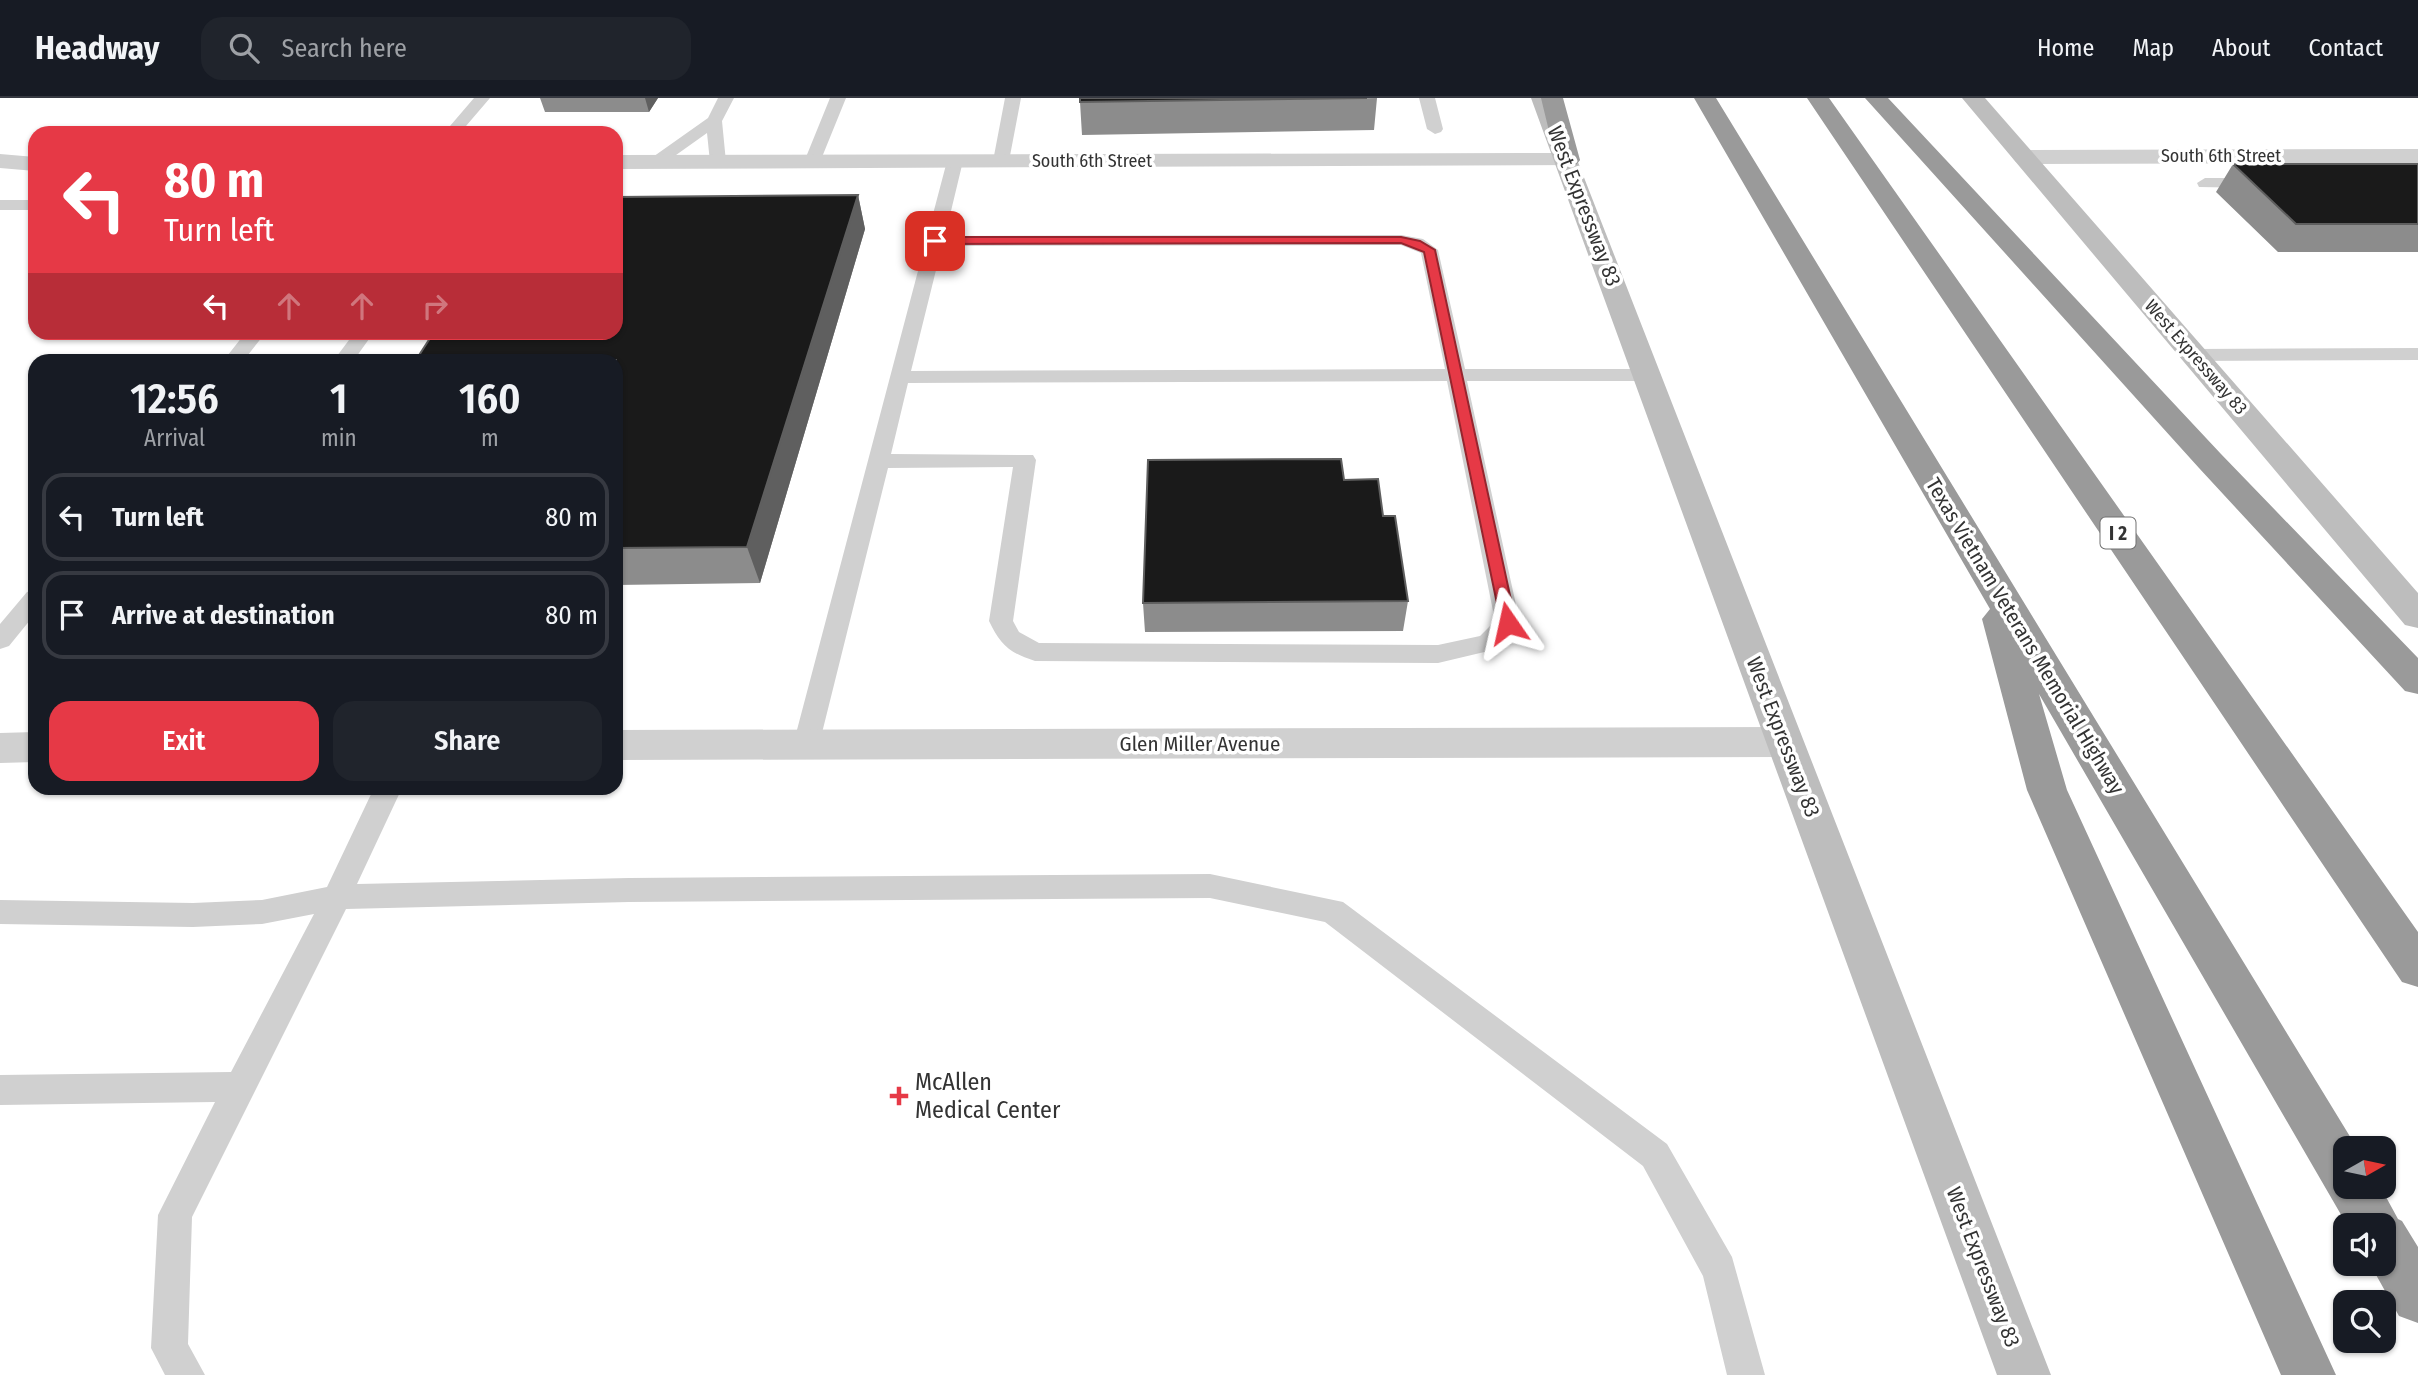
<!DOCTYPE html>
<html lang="en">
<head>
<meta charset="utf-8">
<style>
  body { margin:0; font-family:"Fira Sans Condensed",sans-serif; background:#20242c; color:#f1f3f6; height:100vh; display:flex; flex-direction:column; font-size:26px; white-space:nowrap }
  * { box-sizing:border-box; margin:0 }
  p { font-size:23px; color:#9ea1a6 }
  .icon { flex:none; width:38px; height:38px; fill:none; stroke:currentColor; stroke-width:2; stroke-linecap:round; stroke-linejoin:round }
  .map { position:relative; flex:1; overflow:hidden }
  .details { position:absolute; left:28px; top:256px; width:595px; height:441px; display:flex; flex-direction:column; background:#171b24; border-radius:21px; box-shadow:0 2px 5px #0004 }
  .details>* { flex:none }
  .guide { position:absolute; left:28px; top:28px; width:595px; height:214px; border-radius:21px; box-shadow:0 2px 5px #0004; background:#e63946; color:#fff; overflow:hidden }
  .needle { width:46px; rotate:81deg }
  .buttons { position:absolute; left:2333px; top:1038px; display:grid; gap:14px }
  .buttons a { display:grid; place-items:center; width:63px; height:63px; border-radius:14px; background:#171b24; box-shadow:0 2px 5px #0004; font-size:35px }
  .pin { position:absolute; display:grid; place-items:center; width:60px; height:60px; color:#fff; margin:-30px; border-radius:14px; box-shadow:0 4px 10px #0006 }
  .me { position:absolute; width:77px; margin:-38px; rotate:349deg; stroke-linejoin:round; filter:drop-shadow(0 0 5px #0008) }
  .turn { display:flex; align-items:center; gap:24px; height:147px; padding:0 21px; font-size:32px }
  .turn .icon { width:91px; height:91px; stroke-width:2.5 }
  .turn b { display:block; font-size:49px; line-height:60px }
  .lanes { display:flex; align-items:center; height:66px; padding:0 21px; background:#0003; justify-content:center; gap:35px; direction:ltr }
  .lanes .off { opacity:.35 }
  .eta { display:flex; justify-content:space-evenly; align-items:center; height:119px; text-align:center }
  .eta b { font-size:42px; font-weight:600; line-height:49px }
  .cta { display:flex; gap:14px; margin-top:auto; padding:14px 21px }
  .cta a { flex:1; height:80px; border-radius:21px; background:#e63946; color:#fff; font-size:28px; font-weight:600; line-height:80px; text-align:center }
  .cta a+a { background:#20242c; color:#f1f3f6 }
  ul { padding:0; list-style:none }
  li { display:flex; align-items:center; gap:21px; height:88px; margin:0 14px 10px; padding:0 7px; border:4px solid #363941; border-radius:21px }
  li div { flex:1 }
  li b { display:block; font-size:26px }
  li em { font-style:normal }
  header { display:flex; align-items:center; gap:42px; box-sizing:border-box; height:98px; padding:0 35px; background:#171b24; border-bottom:2px solid #363941 }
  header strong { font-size:33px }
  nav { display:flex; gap:38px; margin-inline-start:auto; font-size:24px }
  .search { width:490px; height:63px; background:#20242c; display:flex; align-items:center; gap:18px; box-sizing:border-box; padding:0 24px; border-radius:21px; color:#9ea1a6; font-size:26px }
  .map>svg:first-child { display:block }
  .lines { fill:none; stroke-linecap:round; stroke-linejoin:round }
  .lane { fill:#d0d0d0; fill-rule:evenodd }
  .street { fill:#d0d0d0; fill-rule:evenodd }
  .secondary { fill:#bdbdbd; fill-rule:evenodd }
  .highway { fill:#9a9a9a; fill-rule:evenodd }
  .wall { fill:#8c8c8c }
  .shaded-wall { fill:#5f5f5f }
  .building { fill:#1a1a1a; stroke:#5f5f5f; stroke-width:2 }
  .route { fill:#e63946; stroke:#96252e; stroke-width:2 }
  .poi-dot { fill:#e63946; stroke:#fff; stroke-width:2.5 }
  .labels { text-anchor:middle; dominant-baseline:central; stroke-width:7; stroke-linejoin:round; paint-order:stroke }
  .far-street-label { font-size:18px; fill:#333; stroke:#fff }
  .shield { fill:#fff; stroke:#707070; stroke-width:2 }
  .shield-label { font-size:19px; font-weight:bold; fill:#333 }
  .street-label { font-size:21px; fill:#333; stroke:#fff }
  .near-poi-label { font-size:24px; fill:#333; stroke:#fff; text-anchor:start }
</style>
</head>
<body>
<header>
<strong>Headway</strong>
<div class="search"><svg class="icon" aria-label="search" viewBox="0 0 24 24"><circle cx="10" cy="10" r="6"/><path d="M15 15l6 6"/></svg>Search here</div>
<nav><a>Home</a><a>Map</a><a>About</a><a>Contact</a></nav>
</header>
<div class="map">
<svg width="2418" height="1277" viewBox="0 0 2418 1277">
  <rect width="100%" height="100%" fill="#fff"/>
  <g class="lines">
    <!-- lane -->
    <path class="lane" d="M 474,0 L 490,0 L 460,35 L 444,35 Z
      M 718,0 L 734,0 L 722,23 L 726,64 L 724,67 L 718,69 L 710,64 L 707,35 L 662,67 L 650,67 L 648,64 L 650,61 L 708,20 Z
      M 830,0 L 846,0 L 820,64 L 812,69 L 806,67 L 804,64 Z
      M 1005,0 L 1021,0 L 1009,63 L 1001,68 L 993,63 Z
      M 1419,0 L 1435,0 L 1443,31 L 1441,34 L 1435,36 L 1427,31 Z
      M 955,58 L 963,63 L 945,138 L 1401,137 L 1423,141 L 1438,152 L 1465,271 L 1648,271 L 1655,273 L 1658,277 L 1655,281 L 1648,283 L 1467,283 L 1520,525 L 1497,551 L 1438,565 L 1035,563 C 1009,555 1000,546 989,523 L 1013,369 L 888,370 L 819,647 L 815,654 L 806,657 L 797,654 L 793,647 L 947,63 ZM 1401,147 L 1421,155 L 1445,271 L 911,273 L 942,148 ZM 1447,283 L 1495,523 L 1480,538 L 1438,547 L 1039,545 L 1019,534 L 1013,523 L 1036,362 L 1033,357 L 891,356 L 908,285 Z
      M 2205,80 L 2256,80 L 2264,85 L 2256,90 L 2199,89 L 2197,85 Z
      M 0,102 L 35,102 L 35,112 L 0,112 Z
      M 246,234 L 266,234 L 244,262 L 224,262 Z
      M 355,234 L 374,234 L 354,262 L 334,262 Z
      M 2418,250 L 2418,262 L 2194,263 L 2187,261 L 2184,257 L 2187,253 L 2194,251 Z
      M 35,492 L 35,516 L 9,548 L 0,551 L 0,526 L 27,494 Z
      M 374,690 L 402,690 L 357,786 L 629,780 L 1210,776 L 1343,804 L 1667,1046 L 1732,1159 L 1765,1277 L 1727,1277 L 1703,1178 L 1643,1068 L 1325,824 L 1210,800 L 629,804 L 346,811 L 192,1119 L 188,1246 L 205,1277 L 165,1277 L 151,1250 L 158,1117 L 215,1004 L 0,1007 L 0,977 L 231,974 L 314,816 L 262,826 L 193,829 L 0,826 L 0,802 L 193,805 L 262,802 L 327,789 Z"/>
    <!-- street -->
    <path class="street" d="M 2418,51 L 2418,65 L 2024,66 L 2016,64 L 2012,59 L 2016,54 L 2024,52 Z
      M 1568,55 L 1576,57 L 1580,62 L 1576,67 L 616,71 L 616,57 Z
      M 0,56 L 35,59 L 35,73 L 0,70 Z
      M 1784,629 L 1798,634 L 1803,644 L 1798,654 L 1784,659 L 616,662 L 616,632 Z
      M 35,634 L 35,664 L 0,665 L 0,635 Z"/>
    <!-- secondary -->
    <path class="secondary" d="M 1531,0 L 1553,0 L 2051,1277 L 1997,1277 Z
      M 1962,0 L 1985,0 L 2418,495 L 2418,530 L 2405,527 Z"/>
    <!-- highway -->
    <path class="highway" d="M 1541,0 L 1563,0 L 1580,62 L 1576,67 L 1568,69 L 1560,67 L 1556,62 Z
      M 1694,0 L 1716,0 L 2357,1050 L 2345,1050 L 2345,1088 L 2380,1088 L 2398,1121 L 2402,1123 L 2418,1149 L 2418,1225 L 2399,1218 L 2370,1166 L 2384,1166 L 2384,1127 L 2347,1127 L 2039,596 L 2067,692 L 2336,1277 L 2281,1277 L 2027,692 L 1982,521 L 1990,511 Z
      M 1807,0 L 1829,0 L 2418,834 L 2418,889 L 2402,884 Z
      M 1865,0 L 1888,0 L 2221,356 L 2418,560 L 2418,596 L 2405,593 L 2199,370 Z"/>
  </g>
  <!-- wall -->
  <path class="wall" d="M 540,0 L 658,0 L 649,14 L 545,14 Z
    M 1377,0 L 1374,32 L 1082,37 L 1080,4 Z
    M 2233,66 L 2418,66 L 2418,154 L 2278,154 L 2216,94 Z
    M 858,97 L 865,131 L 760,485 L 616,487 L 616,262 Z
    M 1383,418 L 1408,503 L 1403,533 L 1145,534 L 1143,505 Z"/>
  <!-- shaded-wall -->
  <path class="shaded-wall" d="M 645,0 L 658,0 L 649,14 Z
    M 858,97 L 865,131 L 760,485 L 747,449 Z"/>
  <!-- building -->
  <path class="building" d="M 1080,0 L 1367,0 L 1080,4 Z
    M 2233,66 L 2418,66 L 2418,126 L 2296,126 Z
    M 858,97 L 747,449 L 616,450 L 616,262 L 416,262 L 434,234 L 616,234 L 616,99 Z
    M 1341,361 L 1344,382 L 1378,381 L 1383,418 L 1395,418 L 1408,503 L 1143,505 L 1148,362 Z"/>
  <!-- route -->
  <path class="route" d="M 1401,139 L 1420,143 L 1435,152 L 1516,525 L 1508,530 L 1501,525 L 1424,154 L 1401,145 L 935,146 L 929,143 L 935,139 Z"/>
  <!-- markers -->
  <path class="poi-dot" d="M895.5 987.5h7v7h7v7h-7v7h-7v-7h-7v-7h7z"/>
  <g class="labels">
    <!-- far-street labels -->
    <g class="far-street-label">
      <text x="2221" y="58">South 6th Street</text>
      <text x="1092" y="63">South 6th Street</text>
      <text transform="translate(2196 259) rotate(49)">West Expressway 83</text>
    </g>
    <!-- shield labels -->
    <rect class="shield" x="2100.5" y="419.5" width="35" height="31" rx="5"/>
    <g class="shield-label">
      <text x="2118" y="435">I 2</text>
    </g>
    <!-- street labels -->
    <g class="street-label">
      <text transform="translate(1584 108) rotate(69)">West Expressway 83</text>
      <text transform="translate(2025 538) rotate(59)">Texas Vietnam Veterans Memorial Highway</text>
      <text transform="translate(1783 639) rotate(69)">West Expressway 83</text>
      <text x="1200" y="646">Glen Miller Avenue</text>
      <text transform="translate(1983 1169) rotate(69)">West Expressway 83</text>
    </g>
    <!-- near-poi labels -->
    <g class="near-poi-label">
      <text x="915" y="984">McAllen<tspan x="915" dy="28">Medical Center</tspan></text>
    </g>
  </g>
</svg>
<div class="buttons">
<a><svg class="needle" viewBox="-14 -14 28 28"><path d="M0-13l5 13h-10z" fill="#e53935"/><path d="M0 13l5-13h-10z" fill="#9ea1a6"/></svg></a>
<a><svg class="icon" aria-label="sound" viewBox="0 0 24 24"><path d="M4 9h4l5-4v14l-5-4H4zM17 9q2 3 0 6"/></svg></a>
<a><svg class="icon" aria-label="search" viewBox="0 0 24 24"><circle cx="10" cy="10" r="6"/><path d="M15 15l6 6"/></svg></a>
</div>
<div class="pin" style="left:935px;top:143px;background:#d93025"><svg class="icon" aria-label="arrive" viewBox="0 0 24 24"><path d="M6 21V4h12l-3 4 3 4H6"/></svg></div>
<svg class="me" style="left:1508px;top:525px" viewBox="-20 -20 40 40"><path d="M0-17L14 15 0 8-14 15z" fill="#e63946" stroke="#fff" stroke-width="4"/></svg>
<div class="guide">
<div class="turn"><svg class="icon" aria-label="left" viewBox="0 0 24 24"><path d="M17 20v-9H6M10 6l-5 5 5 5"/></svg><div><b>80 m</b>Turn left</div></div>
<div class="lanes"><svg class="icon" aria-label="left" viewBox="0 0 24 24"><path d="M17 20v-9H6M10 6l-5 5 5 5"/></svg><svg class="icon off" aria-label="ahead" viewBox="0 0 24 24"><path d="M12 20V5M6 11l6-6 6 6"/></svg><svg class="icon off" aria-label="ahead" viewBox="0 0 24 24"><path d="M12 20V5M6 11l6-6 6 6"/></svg><svg class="icon off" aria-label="right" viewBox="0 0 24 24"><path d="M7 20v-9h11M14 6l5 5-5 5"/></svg></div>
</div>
<section class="details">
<div class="eta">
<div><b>12:56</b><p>Arrival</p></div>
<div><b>1</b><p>min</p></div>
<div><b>160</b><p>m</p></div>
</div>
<ul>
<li><svg class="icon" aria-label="left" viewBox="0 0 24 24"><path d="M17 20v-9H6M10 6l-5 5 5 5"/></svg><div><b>Turn left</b></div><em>80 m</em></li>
<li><svg class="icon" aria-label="arrive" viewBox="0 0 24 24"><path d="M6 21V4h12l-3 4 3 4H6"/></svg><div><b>Arrive at destination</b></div><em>80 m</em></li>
</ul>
<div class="cta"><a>Exit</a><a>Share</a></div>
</section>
</div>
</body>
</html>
